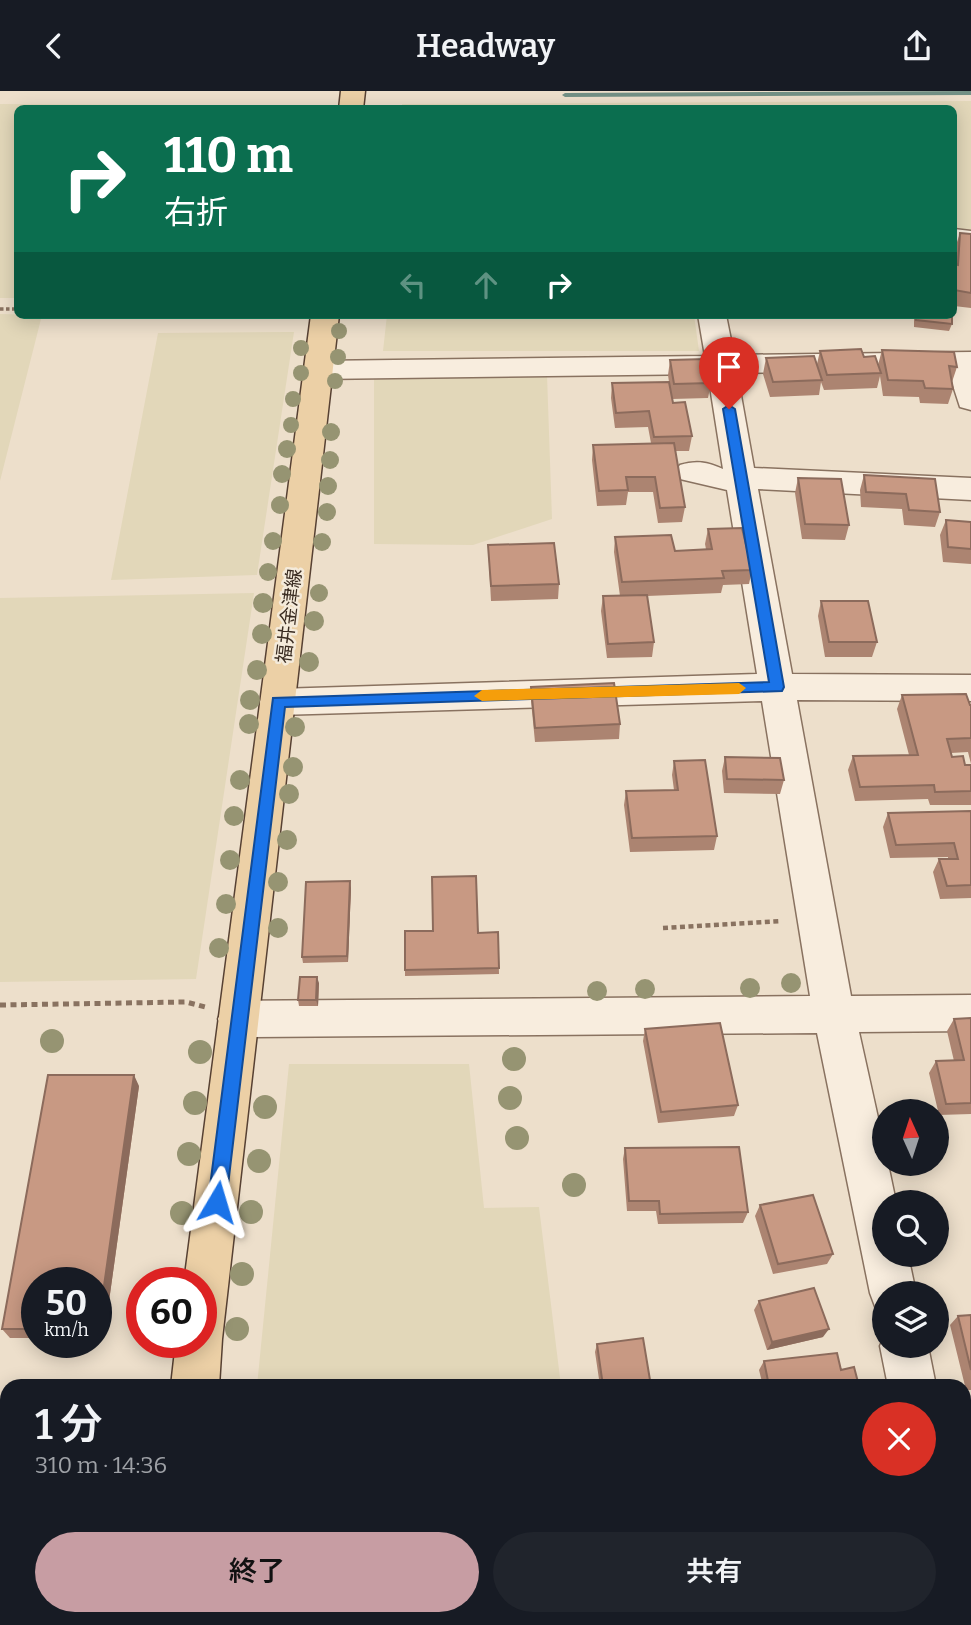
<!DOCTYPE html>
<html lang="ja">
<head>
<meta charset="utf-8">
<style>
  body { margin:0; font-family:Bitter,"Noto Sans JP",serif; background:#20242c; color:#f1f3f6; height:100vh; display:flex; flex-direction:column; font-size:26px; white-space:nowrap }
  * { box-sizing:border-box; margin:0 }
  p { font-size:23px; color:#9ea1a6 }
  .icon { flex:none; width:38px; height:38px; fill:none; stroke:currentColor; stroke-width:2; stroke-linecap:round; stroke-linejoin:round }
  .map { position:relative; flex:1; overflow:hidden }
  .details { position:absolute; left:0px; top:1288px; width:971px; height:247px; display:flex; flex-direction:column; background:#171b24; border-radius:21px 21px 0 0; box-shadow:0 4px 18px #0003 }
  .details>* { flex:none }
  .guide { position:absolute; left:14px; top:14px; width:943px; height:214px; border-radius:10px; box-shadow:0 4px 18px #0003; background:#0b6e4f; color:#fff; overflow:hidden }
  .needle { width:46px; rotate:357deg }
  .controls { position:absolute; left:872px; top:1008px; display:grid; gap:14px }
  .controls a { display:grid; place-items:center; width:77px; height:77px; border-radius:50%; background:#171b24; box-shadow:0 4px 18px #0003; font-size:35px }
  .speed { position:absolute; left:21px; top:1176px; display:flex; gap:14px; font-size:35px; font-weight:700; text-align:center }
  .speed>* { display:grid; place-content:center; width:91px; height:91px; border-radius:50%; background:#171b24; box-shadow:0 4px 18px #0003; line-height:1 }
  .speed small { font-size:18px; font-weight:400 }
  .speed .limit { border:10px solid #d22; background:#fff; color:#111 }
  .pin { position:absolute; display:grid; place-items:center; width:60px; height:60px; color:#fff; margin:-72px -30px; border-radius:50% 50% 50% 0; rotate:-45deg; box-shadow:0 0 7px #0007 }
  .pin .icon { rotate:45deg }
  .me { position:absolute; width:77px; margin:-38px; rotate:7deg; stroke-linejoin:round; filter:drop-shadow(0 0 5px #0008) }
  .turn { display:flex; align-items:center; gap:24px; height:147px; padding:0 35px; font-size:32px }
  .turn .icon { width:91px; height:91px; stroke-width:2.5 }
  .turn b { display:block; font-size:49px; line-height:60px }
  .lanes { display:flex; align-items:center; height:66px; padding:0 35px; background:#0003; justify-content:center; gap:35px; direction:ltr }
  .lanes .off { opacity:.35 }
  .round { display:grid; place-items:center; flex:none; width:74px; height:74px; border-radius:37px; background:#20242c }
  .head { display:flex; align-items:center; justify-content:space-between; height:119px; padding:0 35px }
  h1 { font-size:42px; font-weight:600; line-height:52px }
  .button { display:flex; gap:14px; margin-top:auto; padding:14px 35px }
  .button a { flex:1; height:80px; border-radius:42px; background:#c79da3; color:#111; font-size:28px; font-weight:600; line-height:80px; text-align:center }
  .button a+a { background:#20242c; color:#f1f3f6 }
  header { display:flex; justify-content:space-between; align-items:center; height:91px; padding:0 35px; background:#171b24; font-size:32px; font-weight:600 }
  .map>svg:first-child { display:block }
  .farmland { fill:#e2d7b9 }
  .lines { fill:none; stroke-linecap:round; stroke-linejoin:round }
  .stream { fill:#729085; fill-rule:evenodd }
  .minor-casing { stroke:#897260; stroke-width:3 }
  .major-casing { stroke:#574133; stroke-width:3 }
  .path-far2 { stroke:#897260; stroke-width:3.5; stroke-dasharray:3.5 2.5; stroke-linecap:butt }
  .path-far1 { stroke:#897260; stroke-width:4.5; stroke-dasharray:5 3.5; stroke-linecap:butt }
  .path { stroke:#897260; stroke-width:5; stroke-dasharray:6 4.5; stroke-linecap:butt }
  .minor { fill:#f8edde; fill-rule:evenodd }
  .major { fill:#ecd0a6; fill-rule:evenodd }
  .tree { fill:#969472 }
  .wall { fill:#ac8471 }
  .shaded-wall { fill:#8c6b5c }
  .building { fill:#c89983; stroke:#8c6b5c; stroke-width:2 }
  .route { fill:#1a73e8; stroke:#114b97; stroke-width:2 }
  .slow { fill:#f59e0b }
  .labels { text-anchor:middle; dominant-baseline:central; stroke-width:5; stroke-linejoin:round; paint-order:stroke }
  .street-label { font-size:19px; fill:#3a2c22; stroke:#f4eada }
</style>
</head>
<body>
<header><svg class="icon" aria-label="back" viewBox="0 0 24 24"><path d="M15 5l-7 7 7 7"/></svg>Headway<svg class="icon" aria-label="share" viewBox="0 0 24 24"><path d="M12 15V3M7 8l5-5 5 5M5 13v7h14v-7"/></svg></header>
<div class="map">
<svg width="971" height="1534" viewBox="0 0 971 1534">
  <rect width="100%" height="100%" fill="#eddfcb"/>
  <!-- farmland -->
  <path class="farmland" d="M 971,10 L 971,143 L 954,142 L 954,18 L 402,18 L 402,13 Z
    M 0,13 L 323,15 L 18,18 L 17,207 L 0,207 Z
    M 0,223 L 42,224 L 0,390 Z
    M 387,224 L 694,224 L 699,260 L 383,260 Z
    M 294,241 L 257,484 L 111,489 L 158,242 Z
    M 547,284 L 552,428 L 473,454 L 374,453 L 374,286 Z
    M 254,502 L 196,888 L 0,891 L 0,507 Z
    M 289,973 L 469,973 L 484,1117 L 539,1116 L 561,1295 L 257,1295 Z
    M 309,1528 L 552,1528 L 553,1534 L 316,1534 Z"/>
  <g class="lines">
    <!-- stream -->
    <path class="stream" d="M 971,0 L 971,4 L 565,6 L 562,4 L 565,2 Z
      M 297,1528 L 313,1528 L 316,1534 L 300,1534 Z"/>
    <!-- minor casing -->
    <g class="minor-casing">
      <path id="minor" d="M 954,138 L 971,140 L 971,156 L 954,154 Z
        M 698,224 L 726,224 L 734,264 L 971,261 L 971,319 L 960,316 L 948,279 L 737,282 L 754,377 L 971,387 L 971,409 L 758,398 L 792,583 L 971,584 L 971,610 L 797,609 L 851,905 L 971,904 L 971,940 L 859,941 L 884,1054 L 884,1073 L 888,1073 L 896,1111 L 884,1111 L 884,1164 L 908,1164 L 916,1202 L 884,1202 L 884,1221 L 876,1218 L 870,1202 L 817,942 L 239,946 L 224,941 L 218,928 L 224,915 L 239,910 L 810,905 L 762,610 L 278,624 L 265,621 L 260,611 L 265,601 L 278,598 L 757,583 L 727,399 L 680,388 L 675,381 L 680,374 C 696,369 708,371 723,378 L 708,283 L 318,288 L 308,285 L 303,279 L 308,273 L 318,270 L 705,265 Z
        M 884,1246 L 884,1255 L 928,1255 L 936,1295 L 888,1295 L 880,1255 Z
        M 964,1503 L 971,1505 L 971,1534 L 937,1534 L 936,1528 L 964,1528 Z"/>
    </g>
    <!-- major casing -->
    <g class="major-casing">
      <path id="major" d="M 341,0 L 365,0 L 363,18 L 339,18 Z
        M 311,224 L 339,224 L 222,1248 L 219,1295 L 171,1295 L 176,1251 L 201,1251 L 201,1192 L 184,1192 Z
        M 141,1528 L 193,1528 L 192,1534 L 140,1534 Z"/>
    </g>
    <!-- path-far2 -->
    <path class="path-far2" d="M 0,218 L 18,218"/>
    <!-- path-far1 -->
    <path class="path-far1" d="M 663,837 L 781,830"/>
    <!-- path -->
    <path class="path" d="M 0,914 L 186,911 L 205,916"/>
    <!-- minor -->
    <use href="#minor" class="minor"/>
    <!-- major -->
    <use href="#major" class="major"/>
  </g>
  <!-- trees -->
  <g class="tree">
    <circle cx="339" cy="240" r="8"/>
    <circle cx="301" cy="257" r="8"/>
    <circle cx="338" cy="266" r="8"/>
    <circle cx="301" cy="282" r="8"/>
    <circle cx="335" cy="290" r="8"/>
    <circle cx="293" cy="308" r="8"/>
    <circle cx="291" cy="334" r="8"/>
    <circle cx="331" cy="341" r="9"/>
    <circle cx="287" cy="358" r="9"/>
    <circle cx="330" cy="369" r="9"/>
    <circle cx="282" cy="383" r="9"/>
    <circle cx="328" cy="395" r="9"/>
    <circle cx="280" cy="414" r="9"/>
    <circle cx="327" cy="421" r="9"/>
    <circle cx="273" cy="450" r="9"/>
    <circle cx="322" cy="451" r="9"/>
    <circle cx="268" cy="481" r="9"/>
    <circle cx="319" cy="502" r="9"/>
    <circle cx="263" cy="512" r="10"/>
    <circle cx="314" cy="530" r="10"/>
    <circle cx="262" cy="543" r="10"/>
    <circle cx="309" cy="571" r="10"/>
    <circle cx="257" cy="579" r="10"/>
    <circle cx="250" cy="609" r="10"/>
    <circle cx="249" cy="633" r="10"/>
    <circle cx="295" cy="636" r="10"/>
    <circle cx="293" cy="676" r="10"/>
    <circle cx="240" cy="689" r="10"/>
    <circle cx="289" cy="703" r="10"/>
    <circle cx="234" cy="725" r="10"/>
    <circle cx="287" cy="749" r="10"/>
    <circle cx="230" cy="769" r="10"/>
    <circle cx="278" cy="791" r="10"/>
    <circle cx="226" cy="813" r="10"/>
    <circle cx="278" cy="837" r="10"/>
    <circle cx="219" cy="857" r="10"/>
    <circle cx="791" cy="892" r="10"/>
    <circle cx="750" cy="897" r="10"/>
    <circle cx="645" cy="898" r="10"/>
    <circle cx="597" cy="900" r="10"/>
    <circle cx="52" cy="950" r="12"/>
    <circle cx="200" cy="961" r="12"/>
    <circle cx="514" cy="968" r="12"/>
    <circle cx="510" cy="1007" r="12"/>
    <circle cx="195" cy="1012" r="12"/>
    <circle cx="265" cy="1016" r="12"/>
    <circle cx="517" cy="1047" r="12"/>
    <circle cx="189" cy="1063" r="12"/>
    <circle cx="259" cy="1070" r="12"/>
    <circle cx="574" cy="1094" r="12"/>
    <circle cx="251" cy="1121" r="12"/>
    <circle cx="182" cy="1122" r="12"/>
    <circle cx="242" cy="1183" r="12"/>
    <circle cx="237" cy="1238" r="12"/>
  </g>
  <!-- wall -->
  <path class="wall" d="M 960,142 L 971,143 L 971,217 L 954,215 L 954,173 L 955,157 Z
    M 914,224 L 952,224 L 952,233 L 949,240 L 914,236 Z
    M 882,259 L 957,276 L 952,291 L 953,298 L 948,313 L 920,312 L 919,306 L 883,305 L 880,285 L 877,297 L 824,299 L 821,291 L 819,304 L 770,306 L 763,283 L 766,267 L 817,273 L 820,260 L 864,266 L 878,274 Z
    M 670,269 L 711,292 L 708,307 L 672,308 L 673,312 L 692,345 L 689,360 L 675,360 L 685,416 L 682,431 L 658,432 L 653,401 L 628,401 L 626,414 L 597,415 L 592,369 L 593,354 L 651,352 L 648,336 L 615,337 L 611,307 L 612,292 L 669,291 L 668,284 Z
    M 864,384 L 935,388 L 940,421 L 935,436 L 904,434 L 902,418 L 861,416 L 860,399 Z
    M 798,387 L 849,434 L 845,449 L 802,448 L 795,402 Z
    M 946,429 L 971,431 L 971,473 L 943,471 L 940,444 Z
    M 708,438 L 752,479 L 749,493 L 723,494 L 721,502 L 647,505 L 654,551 L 652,566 L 607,567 L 601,520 L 603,505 L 620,505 L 614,461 L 615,446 L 675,460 L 706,458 L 705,453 Z
    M 488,454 L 559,493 L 558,508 L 491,510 Z
    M 821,510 L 877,551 L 872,566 L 825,566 L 818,525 Z
    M 531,596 L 620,633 L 619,648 L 535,651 L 531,610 Z
    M 902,604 L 971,614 L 971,673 L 968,661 L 951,662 L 952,666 L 965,674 L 971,674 L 971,714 L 930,714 L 928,708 L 855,710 L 848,679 L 853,665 L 909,664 L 897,618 Z
    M 725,666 L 784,689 L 780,703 L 724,702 L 722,680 Z
    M 674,670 L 717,745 L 714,759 L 630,761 L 624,714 L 626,700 L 674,699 L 672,684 Z
    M 971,720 L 971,807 L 940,808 L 933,781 L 939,768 L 948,768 L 948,766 L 890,767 L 883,736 L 888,722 Z
    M 351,797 L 348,871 L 303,872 L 302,866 Z
    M 498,841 L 499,883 L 405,885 L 405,879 L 478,842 Z
    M 319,892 L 318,915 L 299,915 L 298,909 Z
    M 971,927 L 971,1023 L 939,1024 L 929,982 L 936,970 L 954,970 L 947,940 L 954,928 Z
    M 645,938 L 738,1014 L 734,1025 L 658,1032 L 643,950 Z
    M 139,995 L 104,1246 L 96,1246 L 96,1192 L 37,1192 L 37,1247 L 10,1247 L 2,1238 Z
    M 625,1057 L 748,1121 L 743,1132 L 658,1133 L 656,1120 L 627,1120 L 623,1068 Z
    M 760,1114 L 833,1163 L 827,1173 L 773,1183 L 755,1125 Z
    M 759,1210 L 823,1246 L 767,1259 L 754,1219 Z
    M 971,1224 L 971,1299 L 966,1299 L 950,1234 L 958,1225 Z
    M 597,1253 L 651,1295 L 600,1295 L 595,1261 Z
    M 764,1270 L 841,1279 L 859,1295 L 763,1295 L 759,1279 Z
    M 971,1335 L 971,1408 L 964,1387 L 964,1336 Z
    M 634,1528 L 782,1528 L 727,1534 L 635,1534 Z
    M 828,1528 L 894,1528 L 843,1534 L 830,1534 Z"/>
  <!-- shaded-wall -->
  <path class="shaded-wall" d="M 350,790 L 351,797 L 348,871 L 347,865 Z
    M 317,886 L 319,892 L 318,915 L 316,909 Z
    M 134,984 L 139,995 L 104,1246 L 98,1237 Z
    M 829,1238 L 823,1246 L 767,1259 L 772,1251 Z"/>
  <!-- building -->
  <path class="building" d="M 960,142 L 971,143 L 971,202 L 954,199 L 954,173 L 958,174 Z
    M 916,224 L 952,224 L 952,233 L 916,229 Z
    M 861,258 L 864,266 L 875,265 L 881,282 L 827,284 L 820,260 Z
    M 882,259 L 954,261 L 957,276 L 949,275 L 953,298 L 925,297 L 923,290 L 888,289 Z
    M 814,265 L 822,289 L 773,291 L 766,267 Z
    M 706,268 L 711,292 L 674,293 L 670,269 Z
    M 669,291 L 673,312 L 685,311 L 692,345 L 654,346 L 649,320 L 616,322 L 612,292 Z
    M 674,352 L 685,416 L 660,417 L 655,386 L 626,386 L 628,399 L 599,400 L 593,354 Z
    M 864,384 L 935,388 L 940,421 L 909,419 L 906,403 L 866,401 Z
    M 798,387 L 841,388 L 849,434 L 805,433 Z
    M 946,429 L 971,431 L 971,458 L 948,456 Z
    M 742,437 L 752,479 L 722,480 L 724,487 L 622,491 L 615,446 L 671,444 L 675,460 L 712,458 L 708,438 Z
    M 554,452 L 559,493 L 491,495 L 488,454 Z
    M 647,504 L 654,551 L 608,553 L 603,505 Z
    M 821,510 L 868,510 L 877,551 L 829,551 Z
    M 614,592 L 620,633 L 535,637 L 531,596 Z
    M 966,603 L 970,614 L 971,614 L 971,647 L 947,648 L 952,666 L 963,665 L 965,674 L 971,674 L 971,700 L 935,701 L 934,694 L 860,696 L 853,665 L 918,664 L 902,604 Z
    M 725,666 L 780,667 L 784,689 L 727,688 Z
    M 705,669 L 717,745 L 632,747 L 626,700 L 678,699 L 674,670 Z
    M 971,720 L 971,794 L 947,795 L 939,768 L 958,768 L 954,752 L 896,754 L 888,722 Z
    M 476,785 L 478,842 L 498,841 L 499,877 L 405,879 L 405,840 L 433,840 L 432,786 Z
    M 350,790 L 347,865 L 302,866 L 306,791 Z
    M 300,886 L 317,886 L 316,909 L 298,909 Z
    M 971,927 L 971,1012 L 946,1013 L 936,970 L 964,969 L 954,928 Z
    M 720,932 L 738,1014 L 661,1021 L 645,938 Z
    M 48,984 L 134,984 L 98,1237 L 96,1237 L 96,1192 L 37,1192 L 37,1238 L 2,1238 Z
    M 739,1056 L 748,1121 L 660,1123 L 659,1110 L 629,1110 L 625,1057 Z
    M 813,1104 L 833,1163 L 778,1173 L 760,1114 Z
    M 814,1197 L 829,1238 L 772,1251 L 759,1210 Z
    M 971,1224 L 971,1279 L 958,1225 Z
    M 643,1247 L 651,1295 L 603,1295 L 597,1253 Z
    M 837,1262 L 841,1279 L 854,1276 L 859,1295 L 769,1295 L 764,1270 Z
    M 971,1335 L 971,1375 L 964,1353 L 964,1336 Z
    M 637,1528 L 748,1528 L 693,1534 L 638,1534 Z
    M 836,1528 L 865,1528 L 836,1531 Z"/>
  <!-- route -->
  <path class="route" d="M 729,314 L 735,318 L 784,596 L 782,600 L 285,616 L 226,1111 L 224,1118 L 217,1120 L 210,1118 L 208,1111 L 273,607 L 769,591 L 723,318 Z"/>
  <!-- slow -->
  <path class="slow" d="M 739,592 L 746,597 L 739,603 L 482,610 L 474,605 L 482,599 Z"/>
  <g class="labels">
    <!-- street labels -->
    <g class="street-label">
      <text transform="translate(289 525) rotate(-83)">福井金津線</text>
    </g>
  </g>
</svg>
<div class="controls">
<a><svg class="needle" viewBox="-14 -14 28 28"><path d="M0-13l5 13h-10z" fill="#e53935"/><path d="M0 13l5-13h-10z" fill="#9ea1a6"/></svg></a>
<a><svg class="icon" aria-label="search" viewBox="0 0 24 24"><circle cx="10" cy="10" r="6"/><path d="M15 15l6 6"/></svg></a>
<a><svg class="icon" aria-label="layers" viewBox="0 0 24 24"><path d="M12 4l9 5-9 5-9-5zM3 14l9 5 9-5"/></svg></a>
</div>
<div class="speed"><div>50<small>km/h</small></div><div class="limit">60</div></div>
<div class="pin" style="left:729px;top:318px;background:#d93025"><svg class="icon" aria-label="arrive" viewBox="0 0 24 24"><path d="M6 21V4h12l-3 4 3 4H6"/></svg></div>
<svg class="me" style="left:217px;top:1111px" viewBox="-20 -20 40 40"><path d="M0-17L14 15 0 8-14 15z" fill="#1a73e8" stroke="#fff" stroke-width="4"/></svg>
<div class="guide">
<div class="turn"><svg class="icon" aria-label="right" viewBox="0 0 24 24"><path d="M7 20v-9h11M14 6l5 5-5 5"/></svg><div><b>110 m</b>右折</div></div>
<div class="lanes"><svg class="icon off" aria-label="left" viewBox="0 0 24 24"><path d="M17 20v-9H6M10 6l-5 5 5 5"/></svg><svg class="icon off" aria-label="ahead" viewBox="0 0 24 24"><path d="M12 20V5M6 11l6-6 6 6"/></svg><svg class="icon" aria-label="right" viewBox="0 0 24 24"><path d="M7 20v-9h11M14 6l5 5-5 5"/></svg></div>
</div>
<section class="details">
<div class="head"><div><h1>1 分</h1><p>310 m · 14:36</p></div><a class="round" style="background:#d93025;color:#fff"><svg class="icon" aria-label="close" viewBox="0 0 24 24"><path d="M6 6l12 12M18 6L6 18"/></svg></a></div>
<div class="button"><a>終了</a><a>共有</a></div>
</section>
</div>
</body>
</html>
